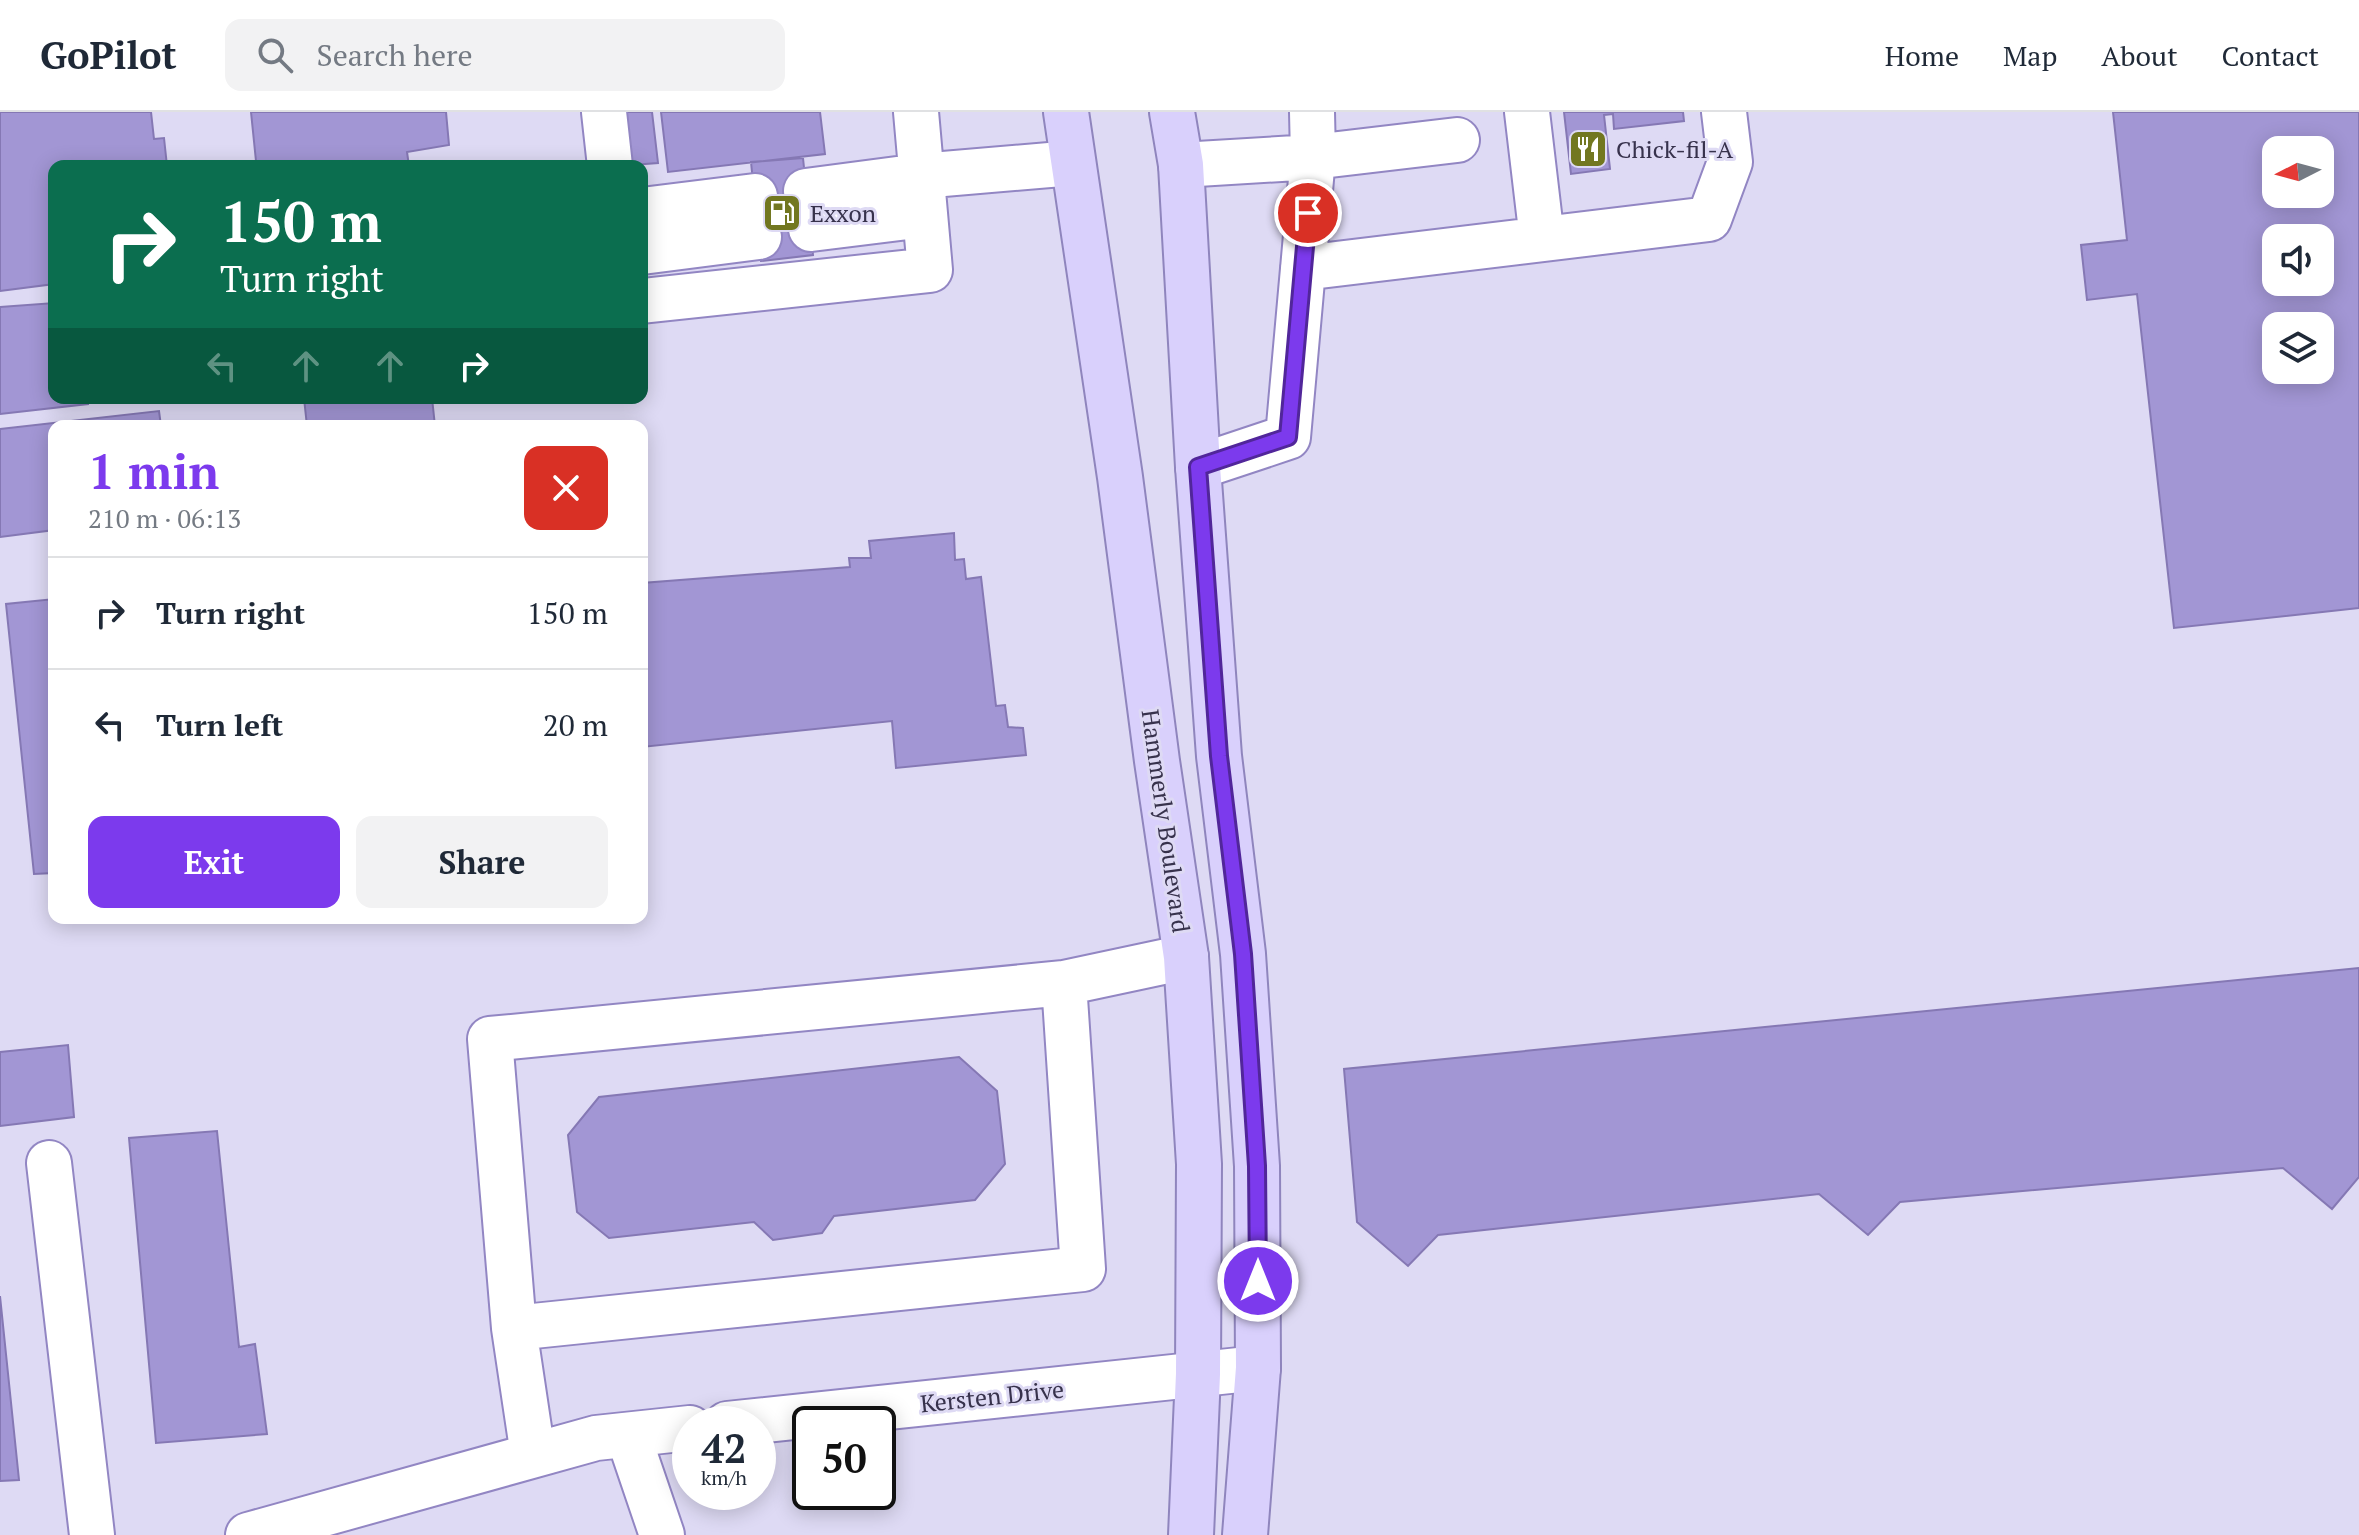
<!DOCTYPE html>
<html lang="en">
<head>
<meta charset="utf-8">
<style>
  body { margin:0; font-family:"PT Serif",serif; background:#f2f2f3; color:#1f2937; height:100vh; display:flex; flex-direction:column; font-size:30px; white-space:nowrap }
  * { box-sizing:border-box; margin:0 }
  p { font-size:26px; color:#747a83 }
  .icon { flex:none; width:44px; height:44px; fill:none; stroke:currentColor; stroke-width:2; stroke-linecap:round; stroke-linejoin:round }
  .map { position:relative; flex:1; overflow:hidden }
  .panel { position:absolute; left:48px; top:308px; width:600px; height:504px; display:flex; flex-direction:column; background:#fff; border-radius:16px; box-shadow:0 4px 20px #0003 }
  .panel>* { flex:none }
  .hud { position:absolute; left:48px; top:48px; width:600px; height:244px; border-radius:16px; box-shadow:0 4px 20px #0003; background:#0b6e4f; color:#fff; overflow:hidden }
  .needle { width:52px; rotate:264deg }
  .fabs { position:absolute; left:2262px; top:24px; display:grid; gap:16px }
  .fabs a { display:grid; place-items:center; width:72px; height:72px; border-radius:16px; background:#fff; box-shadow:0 4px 20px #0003; font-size:40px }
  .speed { position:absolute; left:672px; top:1294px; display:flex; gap:16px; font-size:40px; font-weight:700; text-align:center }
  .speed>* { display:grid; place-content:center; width:104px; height:104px; border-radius:50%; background:#fff; box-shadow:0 4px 20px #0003; line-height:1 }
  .speed small { font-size:20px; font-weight:400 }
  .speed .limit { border:4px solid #111; border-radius:12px; background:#fff; color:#111 }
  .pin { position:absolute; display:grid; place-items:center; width:68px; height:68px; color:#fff; margin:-34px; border:4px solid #fff; border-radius:50%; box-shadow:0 2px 8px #0007 }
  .me { position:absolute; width:88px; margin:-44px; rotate:0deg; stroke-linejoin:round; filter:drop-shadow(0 0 6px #0008) }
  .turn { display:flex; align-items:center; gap:28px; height:168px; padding:0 40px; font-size:36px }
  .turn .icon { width:104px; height:104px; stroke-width:2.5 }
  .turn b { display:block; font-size:56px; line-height:68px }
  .lanes { display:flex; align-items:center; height:76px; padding:0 40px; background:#0003; justify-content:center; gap:40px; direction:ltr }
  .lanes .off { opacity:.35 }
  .round { display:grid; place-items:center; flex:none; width:84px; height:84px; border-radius:16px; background:#f2f2f3 }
  .headline { display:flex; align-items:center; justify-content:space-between; height:136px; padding:0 40px }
  h1 { font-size:48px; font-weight:700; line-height:60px; color:#7c3aed }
  .cta { display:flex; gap:16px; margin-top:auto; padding:16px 40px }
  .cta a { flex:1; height:92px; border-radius:16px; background:#7c3aed; color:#fff; font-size:32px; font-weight:700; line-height:92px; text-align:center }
  .cta a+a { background:#f2f2f3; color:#1f2937 }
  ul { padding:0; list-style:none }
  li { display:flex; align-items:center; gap:24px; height:112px; padding:0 40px; border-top:2px solid #e0e1e3 }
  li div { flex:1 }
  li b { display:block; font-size:30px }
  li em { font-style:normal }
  header { display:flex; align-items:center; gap:48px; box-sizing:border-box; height:112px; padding:0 40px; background:#fff; border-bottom:2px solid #e0e1e3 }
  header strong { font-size:38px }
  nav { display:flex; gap:44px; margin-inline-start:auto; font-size:28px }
  .search { width:560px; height:72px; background:#f2f2f3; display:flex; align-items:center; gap:20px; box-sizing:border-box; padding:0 28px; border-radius:16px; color:#747a83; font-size:30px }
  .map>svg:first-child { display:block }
  .building { fill:#a296d4; stroke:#8578b4; stroke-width:2; fill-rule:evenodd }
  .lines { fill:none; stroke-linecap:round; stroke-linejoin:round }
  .minor-casing { stroke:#9286c3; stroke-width:48 }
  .major-casing { stroke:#8f85bd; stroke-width:48 }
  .minor { stroke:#fff; stroke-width:44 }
  .major { stroke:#d9d0fc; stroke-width:44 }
  .route-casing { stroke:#51269a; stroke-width:20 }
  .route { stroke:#7c3aed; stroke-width:14 }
  .labels { text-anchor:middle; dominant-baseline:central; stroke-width:6; stroke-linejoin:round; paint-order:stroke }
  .poi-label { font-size:24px; fill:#37324c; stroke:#dedaf4; text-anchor:start }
  .street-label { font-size:24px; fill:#37324c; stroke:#dedaf4 }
</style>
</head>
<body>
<header>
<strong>GoPilot</strong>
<div class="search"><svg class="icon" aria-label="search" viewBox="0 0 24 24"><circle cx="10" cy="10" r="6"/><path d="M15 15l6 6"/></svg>Search here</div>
<nav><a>Home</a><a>Map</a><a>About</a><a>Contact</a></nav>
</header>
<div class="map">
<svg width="2359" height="1423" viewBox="0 0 2359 1423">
  <rect width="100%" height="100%" fill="#dedaf4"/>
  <!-- building -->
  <path class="building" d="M 0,0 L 151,0 L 154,27 L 164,26 L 167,54 L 54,54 L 54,172 L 0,179 Z
    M 251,0 L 446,0 L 449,33 L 407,40 L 409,54 L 280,54 L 279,50 L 256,49 Z
    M 612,0 L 652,0 L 658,51 L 618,54 Z
    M 661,0 L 820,0 L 825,42 L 668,60 Z
    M 1564,0 L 1683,0 L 1684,9 L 1614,17 L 1613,2 L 1604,3 L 1610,57 L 1571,62 Z
    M 2113,0 L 2359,0 L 2359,496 L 2174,516 L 2137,182 L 2087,188 L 2081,133 L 2127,128 ZM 2276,38 L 2320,38 L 2320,82 L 2276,82 ZM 2276,126 L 2320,126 L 2320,170 L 2276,170 ZM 2276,214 L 2320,214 L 2320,258 L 2276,258 Z
    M 803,46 L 813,143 L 761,149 L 751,50 Z
    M 54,191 L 54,286 L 88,286 L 88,292 L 0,302 L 0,195 Z
    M 304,286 L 432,286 L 435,314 L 307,314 Z
    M 159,299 L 161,314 L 54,314 L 54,418 L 0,425 L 0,317 Z
    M 954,421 L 955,448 L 964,447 L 966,467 L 981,465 L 996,594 L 1005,593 L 1008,615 L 1023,616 L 1026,643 L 896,656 L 892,609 L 642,635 L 642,471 L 850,455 L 849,446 L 871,446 L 869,429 Z
    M 54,487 L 54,761 L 34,762 L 6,492 Z
    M 2359,856 L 2359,1065 L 2332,1097 L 2283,1056 L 1900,1090 L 1868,1123 L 1819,1082 L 1438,1123 L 1408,1154 L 1357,1110 L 1344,957 Z
    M 68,933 L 74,1005 L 0,1014 L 0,940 Z
    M 959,945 L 997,979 L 1005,1052 L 975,1088 L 834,1104 L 822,1121 L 773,1128 L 754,1110 L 609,1126 L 577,1100 L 568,1023 L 599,985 Z
    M 217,1019 L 239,1235 L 255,1232 L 267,1322 L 156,1331 L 129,1026 Z
    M 0,1184 L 19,1368 L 0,1369 Z"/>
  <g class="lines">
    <!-- minor casing -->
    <g class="minor-casing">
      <path id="minor" d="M 604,0 L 610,54
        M 1527,0 L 1542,127
        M 1181,53 L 1313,45 L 1457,28
        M 806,79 L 920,64 L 1073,51
        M 642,98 L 755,84
        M 811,117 L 924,103
        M 642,140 L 759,125
        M 1303,156 L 1709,107 L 1730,50 L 1724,0
        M 642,189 L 930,158 L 916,0
        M 1198,355 L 1288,325 L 1313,45 L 1312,0
        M 1064,871 L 1083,1157 L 514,1216 L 490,927 L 1064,871 L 1186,845
        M 49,1051 L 92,1423
        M 514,1216 L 533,1343
        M 727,1312 L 1258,1256
        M 628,1323 L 662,1423
        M 248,1423 L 596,1326 L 690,1316"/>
    </g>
    <!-- major casing -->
    <g class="major-casing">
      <path id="major" d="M 1066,0 L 1120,365 L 1157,649 L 1186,845 L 1199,1052 L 1198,1262 L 1191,1423
        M 1172,0 L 1181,53 L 1198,355 L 1219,644 L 1243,842 L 1257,1054 L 1258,1256 L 1245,1423"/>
    </g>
    <!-- minor -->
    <use href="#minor" class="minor"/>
    <!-- major -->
    <use href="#major" class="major"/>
  </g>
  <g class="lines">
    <!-- route casing -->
    <g class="route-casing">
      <path id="route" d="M 1258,1169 L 1257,1054 L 1243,842 L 1219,644 L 1198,355 L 1288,325 L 1308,101"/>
    </g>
    <!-- route -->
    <use href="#route" class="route"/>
  </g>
  <!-- icons -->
  <defs>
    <g id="restaurant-square" transform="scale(2)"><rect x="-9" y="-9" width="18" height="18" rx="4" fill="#727720" stroke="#dedaf4"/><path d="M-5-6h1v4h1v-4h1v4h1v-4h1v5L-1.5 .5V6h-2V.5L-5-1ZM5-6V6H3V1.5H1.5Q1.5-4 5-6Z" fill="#fff"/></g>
    <g id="fuel-square" transform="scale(2)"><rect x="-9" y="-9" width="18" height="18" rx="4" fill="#727720" stroke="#dedaf4"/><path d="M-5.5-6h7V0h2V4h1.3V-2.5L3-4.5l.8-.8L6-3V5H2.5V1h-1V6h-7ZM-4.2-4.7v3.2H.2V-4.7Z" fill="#fff"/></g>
  </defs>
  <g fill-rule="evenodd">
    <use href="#restaurant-square" x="1588" y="37"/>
    <use href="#fuel-square" x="782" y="101"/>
  </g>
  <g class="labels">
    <!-- poi labels -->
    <g class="poi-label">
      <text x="1616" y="37">Chick-fil-A</text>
      <text x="810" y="101">Exxon</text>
    </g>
    <!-- street labels -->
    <g class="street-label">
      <text transform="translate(1166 709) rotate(82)">Hammerly Boulevard</text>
      <text transform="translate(992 1284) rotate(-6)">Kersten Drive</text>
    </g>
  </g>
</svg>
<div class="fabs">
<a><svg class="needle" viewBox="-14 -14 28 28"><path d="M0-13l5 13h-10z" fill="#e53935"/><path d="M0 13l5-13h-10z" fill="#747a83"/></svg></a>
<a><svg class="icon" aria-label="sound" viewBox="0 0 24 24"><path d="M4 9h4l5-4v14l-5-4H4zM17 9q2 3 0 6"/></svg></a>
<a><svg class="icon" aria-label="layers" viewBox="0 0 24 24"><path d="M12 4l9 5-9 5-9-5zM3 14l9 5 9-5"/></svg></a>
</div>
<div class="speed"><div>42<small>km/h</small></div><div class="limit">50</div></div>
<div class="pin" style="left:1308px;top:101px;background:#d93025"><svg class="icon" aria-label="arrive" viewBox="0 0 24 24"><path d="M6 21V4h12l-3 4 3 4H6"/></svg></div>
<svg class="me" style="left:1258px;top:1169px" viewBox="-20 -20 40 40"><circle r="17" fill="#7c3aed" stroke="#fff" stroke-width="3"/><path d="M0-11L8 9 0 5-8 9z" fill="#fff"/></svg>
<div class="hud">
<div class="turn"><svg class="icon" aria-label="right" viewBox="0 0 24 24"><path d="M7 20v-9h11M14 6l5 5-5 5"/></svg><div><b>150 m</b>Turn right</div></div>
<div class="lanes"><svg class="icon off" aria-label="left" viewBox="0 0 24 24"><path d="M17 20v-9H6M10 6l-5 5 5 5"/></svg><svg class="icon off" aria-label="ahead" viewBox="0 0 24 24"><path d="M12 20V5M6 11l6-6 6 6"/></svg><svg class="icon off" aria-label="ahead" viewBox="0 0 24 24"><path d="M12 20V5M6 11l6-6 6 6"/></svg><svg class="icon" aria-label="right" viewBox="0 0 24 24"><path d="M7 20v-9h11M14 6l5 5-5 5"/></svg></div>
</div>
<section class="panel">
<div class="headline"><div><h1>1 min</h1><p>210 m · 06:13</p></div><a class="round" style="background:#d93025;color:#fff"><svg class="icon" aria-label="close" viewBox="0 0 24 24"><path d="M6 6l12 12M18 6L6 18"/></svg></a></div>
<ul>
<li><svg class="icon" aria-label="right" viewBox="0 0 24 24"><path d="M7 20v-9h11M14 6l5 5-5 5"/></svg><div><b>Turn right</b></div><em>150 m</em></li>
<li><svg class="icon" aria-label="left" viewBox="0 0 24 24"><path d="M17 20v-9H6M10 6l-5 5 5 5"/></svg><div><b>Turn left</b></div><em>20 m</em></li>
</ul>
<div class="cta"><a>Exit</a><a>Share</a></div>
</section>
</div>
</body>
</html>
